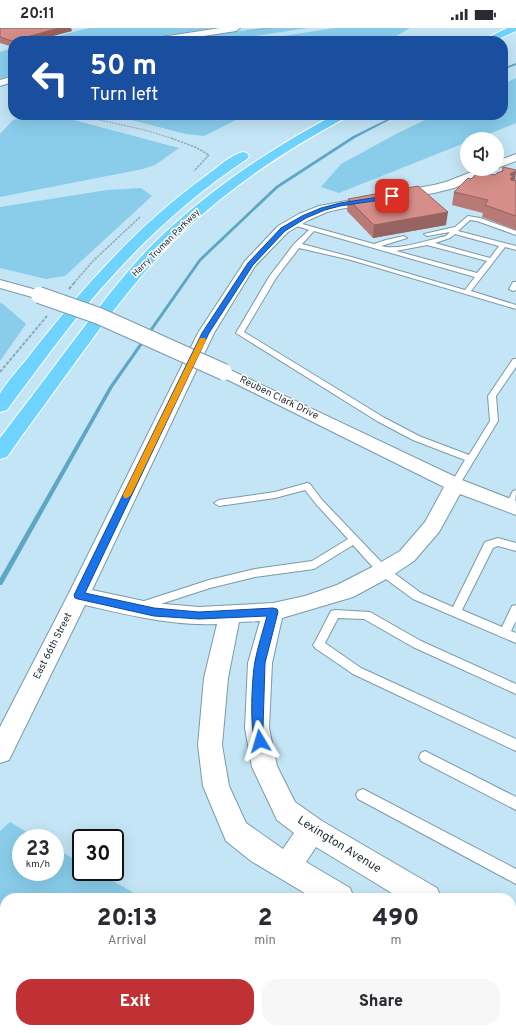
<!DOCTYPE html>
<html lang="en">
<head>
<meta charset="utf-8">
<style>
  body { margin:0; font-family:Overpass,sans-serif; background:#f7f7f7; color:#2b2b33; height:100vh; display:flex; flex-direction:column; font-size:15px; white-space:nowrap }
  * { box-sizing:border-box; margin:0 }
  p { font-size:13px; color:#7c7c81 }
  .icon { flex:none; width:22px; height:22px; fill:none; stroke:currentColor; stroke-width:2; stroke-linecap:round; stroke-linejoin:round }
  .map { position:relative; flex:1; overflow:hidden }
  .details { position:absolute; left:0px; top:865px; width:516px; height:140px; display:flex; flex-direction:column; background:#fff; border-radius:16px 16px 0 0; box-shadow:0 4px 16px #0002 }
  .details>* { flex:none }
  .top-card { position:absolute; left:8px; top:8px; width:500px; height:84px; border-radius:16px; box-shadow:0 4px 16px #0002; background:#1a4fa0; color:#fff; overflow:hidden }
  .buttons { position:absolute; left:460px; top:104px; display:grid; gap:8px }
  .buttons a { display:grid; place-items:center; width:44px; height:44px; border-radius:50%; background:#fff; box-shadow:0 4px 16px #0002; font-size:20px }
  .speed { position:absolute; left:12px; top:801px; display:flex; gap:8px; font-size:20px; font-weight:700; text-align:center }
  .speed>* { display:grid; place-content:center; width:52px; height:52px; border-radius:50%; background:#fff; box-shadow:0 4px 16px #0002; line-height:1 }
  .speed small { font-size:10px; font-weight:400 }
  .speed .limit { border:2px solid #111; border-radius:6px; background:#fff; color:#111 }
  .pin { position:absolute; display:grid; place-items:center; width:34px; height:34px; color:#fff; margin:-17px; border-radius:8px; box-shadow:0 2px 6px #0006 }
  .me { position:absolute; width:44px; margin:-22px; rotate:353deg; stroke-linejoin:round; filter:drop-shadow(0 0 3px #0008) }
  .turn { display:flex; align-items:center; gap:14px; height:84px; padding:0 16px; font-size:18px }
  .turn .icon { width:52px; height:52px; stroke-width:2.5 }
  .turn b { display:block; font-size:28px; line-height:34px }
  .eta { display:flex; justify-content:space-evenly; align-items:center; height:68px; text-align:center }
  .eta b { font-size:24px; font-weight:800; line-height:28px }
  .action { display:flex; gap:8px; margin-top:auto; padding:8px 16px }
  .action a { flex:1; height:46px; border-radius:16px; background:#c03136; color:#fff; font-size:16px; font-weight:800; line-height:46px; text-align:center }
  .action a+a { background:#f7f7f7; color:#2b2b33 }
  .status { display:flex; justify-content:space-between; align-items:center; height:28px; padding:0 20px; background:#fff; direction:ltr }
  .status svg { height:11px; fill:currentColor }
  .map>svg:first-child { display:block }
  .green { fill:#89cdeb }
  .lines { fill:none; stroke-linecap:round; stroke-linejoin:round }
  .stream { fill:#5da6c6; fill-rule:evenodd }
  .lane-casing { stroke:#7a9aa9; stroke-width:2 }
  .street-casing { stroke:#7a9aa9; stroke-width:2 }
  .highway-casing { stroke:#fff; stroke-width:2 }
  .path-far2 { stroke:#8fabb8; stroke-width:1; stroke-dasharray:2 1; stroke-linecap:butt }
  .path-far1 { stroke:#8fabb8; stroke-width:1.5; stroke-dasharray:2.5 1; stroke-linecap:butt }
  .path { stroke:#8fabb8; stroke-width:2; stroke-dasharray:3.5 1.5; stroke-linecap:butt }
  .lane { fill:#fff; fill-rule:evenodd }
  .street { fill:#fff; fill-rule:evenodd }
  .highway { fill:#6ed3fe; fill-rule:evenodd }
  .street-bridge-casing { stroke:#7a9aa9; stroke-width:18; stroke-linecap:butt }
  .street-bridge { stroke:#fff; stroke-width:16 }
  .wall { fill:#b77a76 }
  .shaded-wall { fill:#956360 }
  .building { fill:#d58e89; stroke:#956360 }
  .route { fill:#1a73e8; stroke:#114b97 }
  .slow { fill:#f59e0b }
  .labels { text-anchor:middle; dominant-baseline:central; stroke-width:3; stroke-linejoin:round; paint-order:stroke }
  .far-street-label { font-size:9px; fill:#1c292f; stroke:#fff }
  .street-label { font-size:10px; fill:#1c292f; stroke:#fff }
  .near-street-label { font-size:12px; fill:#1c292f; stroke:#fff }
</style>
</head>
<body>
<div class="status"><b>20:11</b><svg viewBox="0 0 49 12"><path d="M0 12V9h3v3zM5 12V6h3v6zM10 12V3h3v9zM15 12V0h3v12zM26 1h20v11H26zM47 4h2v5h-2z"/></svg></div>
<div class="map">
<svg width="516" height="1005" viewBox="0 0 516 1005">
  <rect width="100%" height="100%" fill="#c3e5f5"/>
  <!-- green -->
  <path class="green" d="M 89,0 L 212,0 L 131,13 L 39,13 Z
    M 262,0 L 307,0 L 224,13 L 166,13 Z
    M 335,0 L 410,0 L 388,13 L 250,13 Z
    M 13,20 L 13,46 L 0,51 L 0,24 Z
    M 516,50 L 516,95 L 476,111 L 467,111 L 467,114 L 339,165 L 321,159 L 341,136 L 396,106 L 435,87 L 503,87 L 503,56 Z
    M 24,87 L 55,87 L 179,120 L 155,137 L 143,141 L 0,169 L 0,106 L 12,93 Z
    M 112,87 L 246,87 L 204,108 L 186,106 Z
    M 141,160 L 152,168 L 65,248 L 46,251 L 0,240 L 0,179 L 107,162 Z
    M 0,275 L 3,276 L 26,296 L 0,333 Z
    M 10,794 L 37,810 L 21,810 L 21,844 L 55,844 L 55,820 L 81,835 L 81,844 L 97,844 L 143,870 L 5,870 L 5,1000 L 113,1000 L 110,1005 L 0,1005 L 0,803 Z"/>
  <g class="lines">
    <!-- stream -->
    <path class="stream" d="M 516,35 L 516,37 L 503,42 L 503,40 Z
      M 396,87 L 399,87 L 355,110 L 278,160 L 201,233 L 113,359 L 2,557 L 0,557 L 0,550 L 109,359 L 199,231 L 276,158 L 353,108 Z"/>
    <!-- lane casing -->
    <g class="lane-casing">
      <path id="lane" d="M 468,188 L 480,190 L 516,203 L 516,207 L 477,193 L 470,192 L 458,203 L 516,218 L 516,222 L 505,219 L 471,263 L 516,277 L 516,281 L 351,232 L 299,220 L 276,250 L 244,304 L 383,389 L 419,408 L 469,427 L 490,393 L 488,368 L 513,331 L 516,331 L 516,339 L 496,368 L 498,393 L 458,459 L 455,460 L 450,457 L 465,432 L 413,412 L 377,393 L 236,305 L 269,249 L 294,216 L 309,202 L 291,196 L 291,194 L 295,194 L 374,216 L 386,212 L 404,208 L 407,210 L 381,218 C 398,223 428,212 446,208 L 450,204 L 427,208 L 424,206 L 455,199 ZM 314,203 L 475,249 L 465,262 L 355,230 L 302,216 ZM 455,206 L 499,218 L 490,230 L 435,215 L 450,210 ZM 427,217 L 487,233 L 477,245 L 396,223 Z
        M 513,254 L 516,254 L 516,262 L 513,263 L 509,261 Z
        M 307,455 L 310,456 L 322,472 L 387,540 L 421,565 L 453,579 L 485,514 L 498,510 L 516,515 L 516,523 L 498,518 L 493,520 L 462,582 L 502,599 L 512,578 L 516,577 L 516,593 L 511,603 L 516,605 L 516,615 L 413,571 L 379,546 L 353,517 L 314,541 L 255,549 L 210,560 L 139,583 L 135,582 L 134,579 L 135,576 L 209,552 L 255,541 L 312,533 L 348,511 L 316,476 L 305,462 L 275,470 L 219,478 L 214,475 L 219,472 L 275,464 Z
        M 516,462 L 515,478 L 510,481 L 507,480 L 505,478 L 513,463 Z
        M 335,582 L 370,584 L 421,613 L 516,656 L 516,666 L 413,619 L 364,591 L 338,590 L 325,615 L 361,640 L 516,711 L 516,723 L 353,646 L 315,620 L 313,617 L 315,614 L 331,583 Z
        M 425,723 L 516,769 L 516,782 L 421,733 L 419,729 L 421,725 Z
        M 363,761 L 516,841 L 516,856 L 358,771 L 356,767 L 358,763 Z"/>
    </g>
    <!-- street casing -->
    <g class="street-casing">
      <path id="street" d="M 220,0 L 240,0 L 236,3 L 171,13 L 151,13 L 155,10 Z
        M 13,48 L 13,54 L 0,58 L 0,52 Z
        M 516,126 L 516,133 L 497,140 L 497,133 Z
        M 479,141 L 495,141 L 493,143 L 454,160 L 434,165 L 340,181 L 327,184 L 309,192 L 288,204 L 255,238 L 214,305 L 92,562 L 153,575 L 199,579 L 273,575 L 305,568 L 337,557 L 376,537 L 400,523 L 425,494 L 444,459 L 218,347 L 216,344 L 218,341 L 224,339 L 462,452 L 516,473 L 516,487 L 460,466 L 439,504 L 414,533 L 390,549 L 353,569 L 282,590 L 272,635 L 269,700 L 277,738 L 295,774 L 322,793 L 437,860 L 441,870 L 400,870 L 316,819 L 306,834 L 350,860 L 354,870 L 313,870 L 251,833 L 226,813 L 203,758 L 198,717 L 204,650 L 217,596 C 171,598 129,587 85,577 L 9,732 L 0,735 L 0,699 L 68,567 L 198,305 L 245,233 L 278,198 L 299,186 L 319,178 L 434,157 L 446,154 ZM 260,593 L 248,635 L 245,700 L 252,739 L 277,792 L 294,805 L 283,821 L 246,795 L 229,758 L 222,717 L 228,650 L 239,594 Z
        M 0,252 L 44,264 L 46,267 L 44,270 L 39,271 L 0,260 Z
        M 511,905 L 516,907 L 516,938 L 511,936 Z
        M 511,958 L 516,960 L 516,991 L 511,989 Z"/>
    </g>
    <!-- highway casing -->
    <g class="highway-casing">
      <path id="highway" d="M 507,0 L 516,0 L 516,3 L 494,13 L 481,13 Z
        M 334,87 L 349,87 L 347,89 C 289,120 234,156 186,201 C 143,241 109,288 74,336 C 52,367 29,397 7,429 L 0,431 L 0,410 C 21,382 42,355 62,328 C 91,290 119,251 152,217 C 206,164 268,122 334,87 Z
        M 243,124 L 247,125 L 249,128 L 247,131 C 199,163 155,201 116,244 C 76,287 42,335 7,382 L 0,384 C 0,379 0,370 0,366 C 2,360 21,338 26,332 C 79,264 136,198 207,147 C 218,139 230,127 243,124 Z"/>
    </g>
    <!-- path-far2 -->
    <path class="path-far2" d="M 247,3 L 272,0
      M 77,87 L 145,102 L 174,111"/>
    <!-- path-far1 -->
    <path class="path-far1" d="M 171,110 L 195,119 L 209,127 L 194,143
      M 74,255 L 93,233 L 140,189"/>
    <!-- path -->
    <path class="path" d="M 69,261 L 75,254
      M 0,344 L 47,288"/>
    <!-- lane -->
    <use href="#lane" class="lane"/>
    <!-- street -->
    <use href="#street" class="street"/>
    <!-- highway -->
    <use href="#highway" class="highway"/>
    <!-- street-bridge casing -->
    <g class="street-bridge-casing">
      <path id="street-bridge" d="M 39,267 L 99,288 L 224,344"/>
    </g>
    <!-- street-bridge -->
    <use href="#street-bridge" class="street-bridge"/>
  </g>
  <!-- wall -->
  <path class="wall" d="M 0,0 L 72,3 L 13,13 L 13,19 L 0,15 Z
    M 503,139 L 516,153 L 516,202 L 482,189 L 483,185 L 452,177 L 454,164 L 471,151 L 495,147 L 502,143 Z
    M 348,171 L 446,197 L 373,210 L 347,183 Z"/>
  <!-- shaded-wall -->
  <path class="shaded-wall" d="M 59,0 L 71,0 L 72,3 L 35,13 L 13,13 L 13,19 L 12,13 Z
    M 516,143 L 515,155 L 507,163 L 511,145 Z
    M 448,184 L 446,197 L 373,210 L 374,197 Z"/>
  <!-- building -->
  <path class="building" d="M 0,0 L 59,0 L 12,13 L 0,9 Z
    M 503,139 L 516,142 L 516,143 L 511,145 L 510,147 L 513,148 L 510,151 L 511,152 L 516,153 L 516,188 L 485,177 L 488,172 L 454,164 L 468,150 L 471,151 L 478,144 L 495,147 L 497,145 L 503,143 Z
    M 418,158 L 448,184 L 374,197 L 348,171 Z"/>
  <!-- route -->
  <path class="route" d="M 392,167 L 394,167 L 394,170 L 340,178 L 325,182 L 306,190 L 285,203 L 253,237 L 209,305 L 85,565 L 154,580 L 199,584 L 273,580 L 277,581 L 278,584 L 265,635 L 263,700 L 265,713 L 264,716 L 260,718 L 256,716 C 249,703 252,649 255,633 C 258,618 263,603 267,588 L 199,591 L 154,588 L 78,571 L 75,570 L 74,567 L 202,305 L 248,235 L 281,200 L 302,188 L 321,180 L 340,175 Z"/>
  <!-- slow -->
  <path class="slow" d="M 200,310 L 205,310 L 206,312 L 131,467 L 127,470 L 124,470 L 123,467 Z"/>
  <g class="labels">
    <!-- far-street labels -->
    <g class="far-street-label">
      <text transform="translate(166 215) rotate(-45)">Harry Truman Parkway</text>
    </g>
    <!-- street labels -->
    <g class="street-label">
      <text transform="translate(279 370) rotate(26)">Reuben Clark Drive</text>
      <text transform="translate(53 618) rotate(-63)">East 66th Street</text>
    </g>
    <!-- near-street labels -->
    <g class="near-street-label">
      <text transform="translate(339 817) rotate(32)">Lexington Avenue</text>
    </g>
  </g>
</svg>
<div class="buttons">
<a><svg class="icon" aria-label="sound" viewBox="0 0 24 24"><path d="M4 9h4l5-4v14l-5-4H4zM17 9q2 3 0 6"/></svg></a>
</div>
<div class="speed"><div>23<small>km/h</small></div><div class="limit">30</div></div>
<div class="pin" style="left:392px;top:168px;background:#d93025"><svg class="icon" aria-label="arrive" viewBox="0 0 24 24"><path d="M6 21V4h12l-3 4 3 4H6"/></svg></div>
<svg class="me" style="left:260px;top:713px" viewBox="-20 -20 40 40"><path d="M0-17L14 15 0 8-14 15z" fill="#1a73e8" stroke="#fff" stroke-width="4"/></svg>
<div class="top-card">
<div class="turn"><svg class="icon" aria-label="left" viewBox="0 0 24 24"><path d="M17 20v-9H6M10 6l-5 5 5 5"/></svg><div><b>50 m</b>Turn left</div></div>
</div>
<section class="details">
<div class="eta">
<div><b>20:13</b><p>Arrival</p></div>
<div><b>2</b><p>min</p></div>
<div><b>490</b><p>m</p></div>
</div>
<div class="action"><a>Exit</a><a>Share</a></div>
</section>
</div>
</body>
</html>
